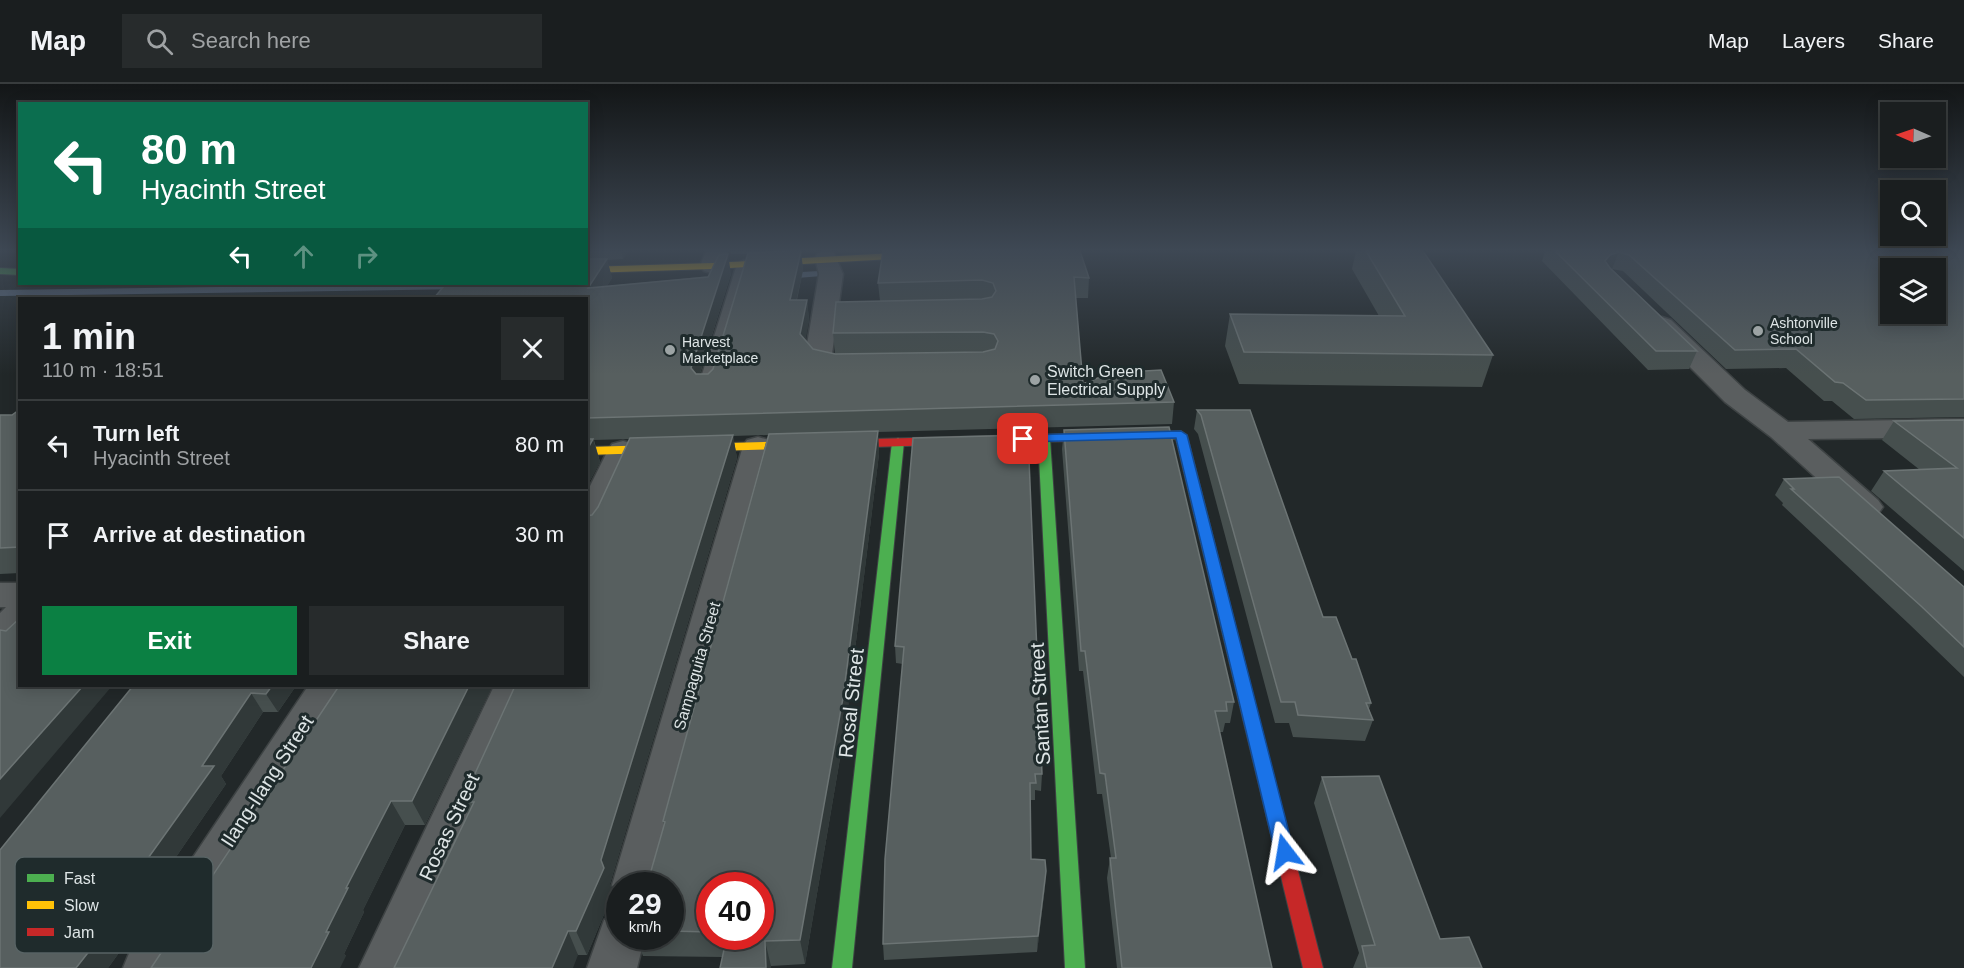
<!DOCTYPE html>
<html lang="en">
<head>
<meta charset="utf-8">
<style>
  body { margin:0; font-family:Arial,sans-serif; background:#272b2c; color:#f1f3f6; height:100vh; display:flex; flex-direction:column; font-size:22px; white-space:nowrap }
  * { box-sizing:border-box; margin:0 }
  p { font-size:20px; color:#9fa2a4 }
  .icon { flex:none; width:33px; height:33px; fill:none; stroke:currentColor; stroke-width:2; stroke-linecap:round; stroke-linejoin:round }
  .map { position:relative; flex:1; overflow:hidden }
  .sheet { position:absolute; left:18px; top:213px; width:570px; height:390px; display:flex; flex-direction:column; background:#1a1e1f; border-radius:0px; box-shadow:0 3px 15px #0003,0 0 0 2px #383c3d }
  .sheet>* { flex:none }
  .banner { position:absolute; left:18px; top:18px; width:570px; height:183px; border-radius:0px; box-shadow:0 3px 15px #0003,0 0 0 2px #383c3d; background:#0b6e4f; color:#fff; overflow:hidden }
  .needle { width:39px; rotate:272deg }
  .buttons { position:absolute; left:1880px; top:18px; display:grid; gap:12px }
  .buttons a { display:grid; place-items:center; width:66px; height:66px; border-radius:0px; background:#1a1e1f; box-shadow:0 3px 15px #0003,0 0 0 2px #383c3d; font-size:30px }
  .speed { position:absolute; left:606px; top:788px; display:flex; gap:12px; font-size:30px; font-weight:700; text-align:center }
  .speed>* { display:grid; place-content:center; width:78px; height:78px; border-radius:50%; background:#1a1e1f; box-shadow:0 3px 15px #0003,0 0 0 2px #383c3d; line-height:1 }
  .speed small { font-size:15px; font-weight:400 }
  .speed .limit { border:9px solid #d22; background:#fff; color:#111 }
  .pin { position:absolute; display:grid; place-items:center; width:51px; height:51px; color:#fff; margin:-26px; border-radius:12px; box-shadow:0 3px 9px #0006 }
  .me { position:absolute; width:66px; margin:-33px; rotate:346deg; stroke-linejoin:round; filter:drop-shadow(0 0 4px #0008) }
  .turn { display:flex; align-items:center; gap:21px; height:126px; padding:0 24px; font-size:27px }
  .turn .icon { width:78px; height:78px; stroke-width:2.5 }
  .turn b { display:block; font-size:42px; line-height:51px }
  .lanes { display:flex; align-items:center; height:57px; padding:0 24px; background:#0003; justify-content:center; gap:30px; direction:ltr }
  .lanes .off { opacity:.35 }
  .round { display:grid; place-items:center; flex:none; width:63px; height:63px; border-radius:0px; background:#272b2c }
  .head { display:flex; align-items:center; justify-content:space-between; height:102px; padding:0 24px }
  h1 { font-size:36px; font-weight:600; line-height:45px }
  .primary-button { display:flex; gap:12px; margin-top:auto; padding:12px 24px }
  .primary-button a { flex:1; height:69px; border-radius:0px; background:#0b8043; color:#fff; font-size:24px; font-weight:600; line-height:69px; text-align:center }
  .primary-button a+a { background:#272b2c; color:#f1f3f6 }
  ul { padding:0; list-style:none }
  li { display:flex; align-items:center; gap:18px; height:90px; padding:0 24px; border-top:2px solid #383c3d }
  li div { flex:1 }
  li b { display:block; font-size:22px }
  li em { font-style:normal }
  header { display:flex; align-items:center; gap:36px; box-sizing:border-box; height:84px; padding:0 30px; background:#1a1e1f; border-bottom:2px solid #383c3d }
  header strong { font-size:28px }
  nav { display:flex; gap:33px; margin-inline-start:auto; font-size:21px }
  .search { width:420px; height:54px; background:#272b2c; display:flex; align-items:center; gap:15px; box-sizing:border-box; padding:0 21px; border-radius:0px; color:#9fa2a4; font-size:22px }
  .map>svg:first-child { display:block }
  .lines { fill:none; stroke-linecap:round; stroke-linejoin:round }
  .stream { fill:#617187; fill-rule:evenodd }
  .lane-casing { stroke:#3e4344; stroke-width:3 }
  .street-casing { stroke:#3e4344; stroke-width:3 }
  .fast-casing { stroke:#3e4344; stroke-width:2 }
  .slow-casing { stroke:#3e4344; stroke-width:2 }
  .jam-casing { stroke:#3e4344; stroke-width:2 }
  .lane { fill:#5a5e5f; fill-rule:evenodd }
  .street { fill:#5a5e5f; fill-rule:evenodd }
  .fast { fill:#4caf50; fill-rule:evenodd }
  .slow { fill:#ffc107; fill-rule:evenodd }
  .jam { fill:#c62828; fill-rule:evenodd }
  .wall { fill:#464f4e; fill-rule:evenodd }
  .shaded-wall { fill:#313939 }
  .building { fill:#575f5f; stroke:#6c7474; stroke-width:1.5; fill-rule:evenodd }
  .route { fill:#1a73e8; stroke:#114b97; stroke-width:1.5 }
  .poi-dot { fill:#9ca3a4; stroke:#1f2b2c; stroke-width:2 }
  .labels { text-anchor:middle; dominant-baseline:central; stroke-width:6; stroke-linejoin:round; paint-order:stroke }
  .far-poi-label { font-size:14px; fill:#dee5e6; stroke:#1f2b2c; text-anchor:start }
  .poi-label { font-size:16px; fill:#dee5e6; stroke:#1f2b2c; text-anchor:start }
  .street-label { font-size:16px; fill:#dee5e6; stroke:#1f2b2c }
  .near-street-label { font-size:20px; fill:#dee5e6; stroke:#1f2b2c }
  .key { fill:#1f2b2c; stroke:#586364; stroke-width:1.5 }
  .key-label { font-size:16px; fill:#dee5e6 }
</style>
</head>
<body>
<header>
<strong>Map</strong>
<div class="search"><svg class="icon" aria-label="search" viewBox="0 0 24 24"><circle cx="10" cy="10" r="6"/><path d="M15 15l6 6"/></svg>Search here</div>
<nav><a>Map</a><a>Layers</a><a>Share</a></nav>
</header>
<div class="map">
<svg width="1964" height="884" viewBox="0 0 1964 884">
  <rect width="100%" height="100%" fill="#222829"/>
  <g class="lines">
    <!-- stream -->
    <path class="stream" d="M 819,187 L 824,190 L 822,192 L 784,195 L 779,192 L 784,189 Z
      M 437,200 L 469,200 L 472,202 L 467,205 L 0,212 L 0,206 Z"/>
    <!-- lane casing -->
    <g class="lane-casing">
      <path id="lane" d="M 744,176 L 751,180 L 715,306 L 712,310 L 700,310 L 697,306 L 737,180 Z"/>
    </g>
    <!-- street casing -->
    <g class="street-casing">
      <path id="street" d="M 706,167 L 728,167 L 720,187 L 712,189 L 704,187 L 700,182 Z
        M 826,167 L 834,169 L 843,190 L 832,270 L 865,274 L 868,280 L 865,286 C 845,291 817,290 805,272 L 819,190 L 815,174 L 818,169 Z
        M 1662,233 L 1671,236 L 1745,306 L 1788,338 L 1964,335 L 1964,353 L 1808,355 L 1878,416 L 1883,423 L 1878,430 L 1867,433 L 1856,430 L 1771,353 L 1725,318 L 1653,246 L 1649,241 L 1653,236 Z
        M 758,353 L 769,356 L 773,362 L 658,801 L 620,801 L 620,816 L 612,801 L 743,362 L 747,356 Z
        M 623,357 L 634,360 L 638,366 L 603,445 L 598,452 L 586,455 L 586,410 L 608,366 L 612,360 Z
        M 0,499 L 20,499 L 20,554 L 13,560 L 0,564 L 0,529 L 6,523 L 0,523 Z
        M 308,602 L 348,602 L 176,884 L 123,884 L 130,867 Z
        M 494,602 L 534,602 L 409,884 L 359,884 Z
        M 620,830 L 620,852 L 645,852 L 637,884 L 587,884 L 604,836 Z"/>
    </g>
    <!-- fast casing -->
    <g class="fast-casing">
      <path id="fast" d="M 0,184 L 20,185 L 20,191 L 0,190 Z
        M 1044,350 L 1050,354 L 1085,884 L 1065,884 L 1038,354 Z
        M 898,354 L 904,358 L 852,884 L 832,884 L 892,358 Z"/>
    </g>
    <!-- slow casing -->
    <g class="slow-casing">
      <path id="slow" d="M 930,167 L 987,167 L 982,170 L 712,185 L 586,189 L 586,183 L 712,179 Z
        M 1181,347 L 1187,351 L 1259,635 L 1257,639 L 1251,641 L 1245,639 L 1243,635 L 1176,355 L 1069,358 L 1063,354 L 1069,350 Z
        M 872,355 L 876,356 L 878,359 L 876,362 L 586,371 L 586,363 Z"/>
    </g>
    <!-- jam casing -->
    <g class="jam-casing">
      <path id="jam" d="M 1069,350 L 1075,354 L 1073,357 L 872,363 L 866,359 L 872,355 Z
        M 1251,629 L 1257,631 L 1259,635 L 1323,884 L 1303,884 L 1243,635 L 1245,631 Z"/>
    </g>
    <!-- lane -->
    <use href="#lane" class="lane"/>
    <!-- street -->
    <use href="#street" class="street"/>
    <!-- fast -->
    <use href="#fast" class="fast"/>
    <!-- slow -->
    <use href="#slow" class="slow"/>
    <!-- jam -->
    <use href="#jam" class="jam"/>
  </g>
  <!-- wall -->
  <path class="wall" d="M 586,167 L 628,167 L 623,175 L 607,176 L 612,194 L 607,202 L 731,190 L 700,290 L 708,290 L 713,285 L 748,170 L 731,170 L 730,167 L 804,167 L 801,167 L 803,186 L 797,216 L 807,216 L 809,236 L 805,256 L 813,265 L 835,270 L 833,249 L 880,217 L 878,199 L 883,167 L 1089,194 L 1088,214 L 1076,214 L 1083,300 L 1174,318 L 1172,340 L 878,348 L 879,370 L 846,639 L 805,880 L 771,882 L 722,873 L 643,872 L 635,852 L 670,852 L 670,801 L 664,742 L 663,737 L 768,351 L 733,352 L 737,374 L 610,800 L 613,809 L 587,871 L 578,871 L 468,730 L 462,718 L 592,431 L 598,423 L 630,355 L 594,356 L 600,378 L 586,404 ZM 710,801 L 760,852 L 710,852 Z
    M 1356,167 L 1423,167 L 1493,271 L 1482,303 L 1239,300 L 1225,262 L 1230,230 L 1379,232 L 1352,185 Z
    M 1545,167 L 1964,167 L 1964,333 L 1854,335 L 1832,317 L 1824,317 L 1786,284 L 1726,285 L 1623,187 L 1612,185 L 1697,267 L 1689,285 L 1648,286 L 1542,177 Z
    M 20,326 L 20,489 L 0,490 L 0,331 L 12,331 Z
    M 1197,326 L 1250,326 L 1323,533 L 1371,619 L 1369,625 L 1373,636 L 1365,657 L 1293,653 L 1289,639 L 1275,639 L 1198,350 L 1194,345 Z
    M 1964,336 L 1964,487 L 1871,407 L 1884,387 L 1920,386 L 1882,356 L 1894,337 Z
    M 1064,346 L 1234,618 L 1230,639 L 1225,639 L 1223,648 L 1219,648 L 1272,884 L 1117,884 L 1107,794 L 1110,774 L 1111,774 L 1102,710 L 1097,710 L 1083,587 L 1079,587 L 1062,365 Z
    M 913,354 L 1042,690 L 1041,707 L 1035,706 L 1035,716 L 1030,716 L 1031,775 L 1046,787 L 1045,803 L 1037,868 L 884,876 L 883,860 L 903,580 L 896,579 L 895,562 Z
    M 1784,395 L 1964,503 L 1964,593 L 1908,539 L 1782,421 L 1783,419 L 1775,411 Z
    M 133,602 L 296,602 L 278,628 L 263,628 L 221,692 L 226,700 L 124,849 L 129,855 L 108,884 Z
    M 492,602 L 425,741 L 405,741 L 363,826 L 364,828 L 344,870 L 346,872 L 151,884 Z
    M 1322,693 L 1440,855 L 1482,884 L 1353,884 L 1359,869 L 1314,719 Z"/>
  <!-- shaded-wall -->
  <path class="shaded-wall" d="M 621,167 L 628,167 L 623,175 Z
    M 801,167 L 803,186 L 792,236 L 790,216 Z
    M 1619,168 L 1612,185 L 1603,188 L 1605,177 L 1610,171 Z
    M 728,170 L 731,190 L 695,305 L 691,284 Z
    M 607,175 L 612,194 L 593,225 L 588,204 Z
    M 807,216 L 809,236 L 803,272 L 800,250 Z
    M 878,347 L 879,370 L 846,639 L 805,880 L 800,856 Z
    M 733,351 L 737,374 L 610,800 L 613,809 L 587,871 L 576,847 L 601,776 Z
    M 593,355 L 600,378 L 586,404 L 586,368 Z
    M 83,602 L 112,602 L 0,734 L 0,695 Z
    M 272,602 L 296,602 L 278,628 L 266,610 Z
    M 469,602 L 492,602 L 425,741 L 412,717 Z
    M 251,609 L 263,628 L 221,692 L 226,700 L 124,849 L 129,855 L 108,884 L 76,884 L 103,837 L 202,682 Z
    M 391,717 L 405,741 L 363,826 L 364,828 L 344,870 L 346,872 L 340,884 L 311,884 L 346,804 Z
    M 1046,787 L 1045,803 L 1037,868 L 1038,852 Z
    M 568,847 L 578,871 L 573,884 L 552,884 Z
    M 765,857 L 771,882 L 771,884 L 766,884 Z"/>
  <!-- building -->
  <path class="building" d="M 790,167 L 801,167 L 790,216 L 807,216 L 800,250 L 813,265 L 835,270 L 983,268 L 995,265 L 998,257 L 994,250 L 983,248 L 833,249 L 836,218 L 982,215 L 992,213 L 996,207 L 993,199 L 982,196 L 878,199 L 883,167 L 1080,167 L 1089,194 L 1074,193 L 1083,300 L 1110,289 L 1161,286 L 1174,318 L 586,334 L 586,214 L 434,214 L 444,202 L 526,201 L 527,200 L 586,200 L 586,175 L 607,175 L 588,204 L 708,193 L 719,171 L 728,170 L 691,284 L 696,290 L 708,290 L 713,285 L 748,169 Z
    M 1366,167 L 1423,167 L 1493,271 L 1244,268 L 1230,230 L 1405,232 Z
    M 1555,167 L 1964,167 L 1964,315 L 1866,316 L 1843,299 L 1835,298 L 1796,265 L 1735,266 L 1629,171 L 1619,168 L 1610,171 L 1605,177 L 1610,184 L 1697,267 L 1656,267 ZM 1890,184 L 1935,184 L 1935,230 L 1890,230 Z
    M 19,326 L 20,326 L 20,463 L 0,464 L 0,331 L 12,331 Z
    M 1197,326 L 1250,326 L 1323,533 L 1336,533 L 1352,575 L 1356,575 L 1371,619 L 1366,619 L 1373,636 L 1298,631 L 1295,618 L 1281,618 L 1201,331 Z
    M 1964,336 L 1964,454 L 1884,387 L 1957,384 L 1894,337 Z
    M 1169,343 L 1234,618 L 1226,618 L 1227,627 L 1215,627 L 1272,884 L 1122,884 L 1110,774 L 1116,774 L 1105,690 L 1100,689 L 1085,567 L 1081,567 L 1064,346 Z
    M 878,347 L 843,614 L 800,856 L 765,857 L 766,884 L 720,884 L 727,852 L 760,852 L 760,801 L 710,801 L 710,848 L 670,847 L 670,801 L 647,801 L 665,738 L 663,737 L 769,350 Z
    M 733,351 L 601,776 L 604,784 L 576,847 L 568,847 L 552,884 L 394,884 L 474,718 L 462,718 L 515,602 L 586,602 L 586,432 L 592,431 L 598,423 L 630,354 Z
    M 1028,351 L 1042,690 L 1035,690 L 1036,699 L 1030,699 L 1031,775 L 1045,776 L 1046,787 L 1038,852 L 883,860 L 885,775 L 904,563 L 895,562 L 913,354 Z
    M 586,355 L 593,355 L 586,368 Z
    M 1839,393 L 1964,503 L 1964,563 L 1921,522 L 1791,405 L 1794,405 L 1784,395 Z
    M 20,534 L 20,602 L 83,602 L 0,695 L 0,546 L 6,547 Z
    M 133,602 L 272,602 L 266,610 L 251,609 L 202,682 L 214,682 L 103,837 L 113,837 L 76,884 L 0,884 L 0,766 Z
    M 339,602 L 469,602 L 412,717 L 391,717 L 346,804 L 348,804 L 326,848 L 329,848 L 311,884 L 151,884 Z
    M 1379,692 L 1440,855 L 1469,853 L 1482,884 L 1367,884 L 1362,862 L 1375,861 L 1322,693 Z"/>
  <!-- sky -->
  <linearGradient id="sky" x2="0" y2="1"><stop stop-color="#131617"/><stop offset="0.57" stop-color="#3e4854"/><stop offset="1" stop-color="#3e4854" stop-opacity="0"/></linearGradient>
  <rect width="1964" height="291" fill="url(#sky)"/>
  <!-- route -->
  <path class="route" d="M 1181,347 L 1187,351 L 1294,768 L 1291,774 L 1285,776 L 1278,774 L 1275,768 L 1176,354 L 1023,358 L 1017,355 L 1023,351 Z"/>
  <!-- markers -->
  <g class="poi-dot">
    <circle cx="1758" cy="247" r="6"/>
    <circle cx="670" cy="266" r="6"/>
    <circle cx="1035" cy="296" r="6"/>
  </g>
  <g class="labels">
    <!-- far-poi labels -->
    <g class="far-poi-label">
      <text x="1770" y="239">Ashtonville<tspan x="1770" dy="16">School</tspan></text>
      <text x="682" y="258">Harvest<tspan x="682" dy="16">Marketplace</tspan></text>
    </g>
    <!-- poi labels -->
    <g class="poi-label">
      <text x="1047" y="287">Switch Green<tspan x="1047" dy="18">Electrical Supply</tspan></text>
    </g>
    <!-- street labels -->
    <g class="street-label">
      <text transform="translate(697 582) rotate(-74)">Sampaguita Street</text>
    </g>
    <!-- near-street labels -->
    <g class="near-street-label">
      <text transform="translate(851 619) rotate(-84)">Rosal Street</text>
      <text transform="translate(1040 620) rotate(-93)">Santan Street</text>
      <text transform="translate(267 697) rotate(-57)">Ilang-Ilang Street</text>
      <text transform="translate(449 743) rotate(-65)">Rosas Street</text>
    </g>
  </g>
  <!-- legend -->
  <rect x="15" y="773" width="198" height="96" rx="9" class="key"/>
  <rect x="27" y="790" width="27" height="8" fill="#4caf50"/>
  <rect x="27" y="817" width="27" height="8" fill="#ffc107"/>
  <rect x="27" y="844" width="27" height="8" fill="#c62828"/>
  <g class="key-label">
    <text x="64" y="800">Fast</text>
    <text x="64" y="827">Slow</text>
    <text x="64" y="854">Jam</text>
  </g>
</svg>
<div class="buttons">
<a><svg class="needle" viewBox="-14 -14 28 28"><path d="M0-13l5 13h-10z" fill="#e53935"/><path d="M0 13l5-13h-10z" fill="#9fa2a4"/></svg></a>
<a><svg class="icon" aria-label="search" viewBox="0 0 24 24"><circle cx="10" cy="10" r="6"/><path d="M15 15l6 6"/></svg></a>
<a><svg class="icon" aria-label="layers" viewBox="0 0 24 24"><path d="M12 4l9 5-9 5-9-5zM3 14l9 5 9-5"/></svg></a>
</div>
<div class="speed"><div>29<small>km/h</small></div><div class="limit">40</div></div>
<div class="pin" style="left:1023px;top:355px;background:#d93025"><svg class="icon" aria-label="arrive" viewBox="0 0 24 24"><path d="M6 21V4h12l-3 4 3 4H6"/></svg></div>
<svg class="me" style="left:1285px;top:768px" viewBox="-20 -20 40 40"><path d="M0-17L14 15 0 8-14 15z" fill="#1a73e8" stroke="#fff" stroke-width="4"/></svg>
<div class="banner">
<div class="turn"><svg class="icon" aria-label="left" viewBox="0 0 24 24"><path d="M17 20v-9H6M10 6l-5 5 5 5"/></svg><div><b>80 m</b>Hyacinth Street</div></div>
<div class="lanes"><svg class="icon" aria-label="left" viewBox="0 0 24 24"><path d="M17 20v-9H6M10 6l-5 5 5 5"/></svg><svg class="icon off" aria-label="ahead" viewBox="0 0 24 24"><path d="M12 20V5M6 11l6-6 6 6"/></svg><svg class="icon off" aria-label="right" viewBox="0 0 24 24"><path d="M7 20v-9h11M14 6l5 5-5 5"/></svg></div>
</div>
<section class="sheet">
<div class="head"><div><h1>1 min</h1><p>110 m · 18:51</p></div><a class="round"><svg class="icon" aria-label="close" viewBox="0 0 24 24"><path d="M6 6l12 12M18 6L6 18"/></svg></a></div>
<ul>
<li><svg class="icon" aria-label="left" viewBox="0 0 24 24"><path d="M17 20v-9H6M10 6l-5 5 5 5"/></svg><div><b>Turn left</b><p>Hyacinth Street</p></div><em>80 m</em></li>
<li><svg class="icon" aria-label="arrive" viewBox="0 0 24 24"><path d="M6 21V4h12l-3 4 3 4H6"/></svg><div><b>Arrive at destination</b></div><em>30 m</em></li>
</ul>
<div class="primary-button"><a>Exit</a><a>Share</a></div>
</section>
</div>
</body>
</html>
